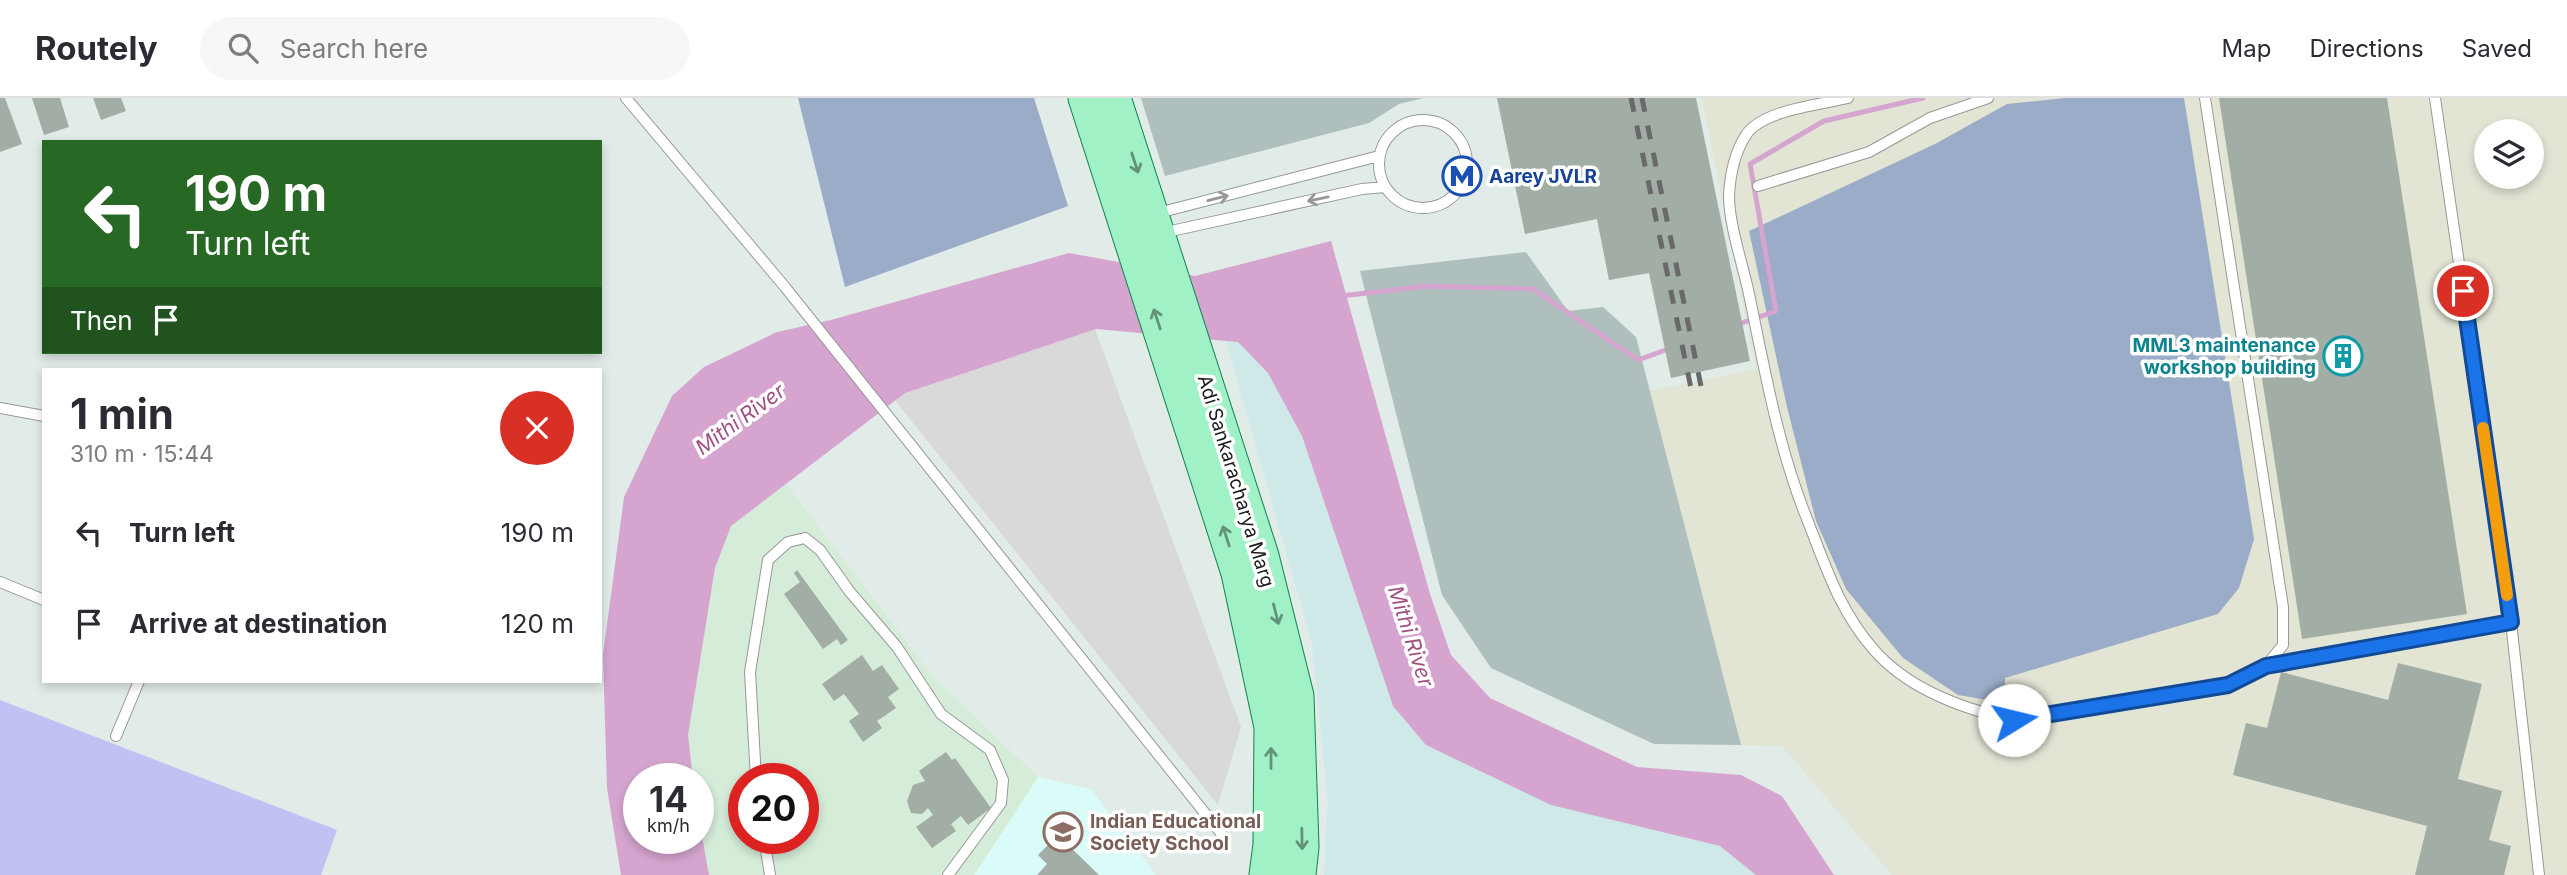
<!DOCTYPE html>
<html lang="en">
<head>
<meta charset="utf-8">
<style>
  body { margin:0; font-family:Inter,sans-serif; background:#f7f7f7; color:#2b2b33; height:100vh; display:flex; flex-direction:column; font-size:26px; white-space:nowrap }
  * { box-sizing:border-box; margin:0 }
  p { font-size:23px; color:#7c7c81 }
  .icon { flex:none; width:38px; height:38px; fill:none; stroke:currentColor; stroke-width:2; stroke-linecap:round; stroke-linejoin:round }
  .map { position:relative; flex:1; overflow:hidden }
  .panel { position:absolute; left:42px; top:270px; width:560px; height:315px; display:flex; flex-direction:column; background:#fff; border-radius:0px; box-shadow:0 4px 10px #0003 }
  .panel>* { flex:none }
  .top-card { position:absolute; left:42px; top:42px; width:560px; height:214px; border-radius:0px; box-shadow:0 4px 10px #0003; background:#286825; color:#fff; overflow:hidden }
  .buttons { position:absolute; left:2474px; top:21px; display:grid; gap:14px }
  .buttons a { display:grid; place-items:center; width:70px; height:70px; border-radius:50%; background:#fff; box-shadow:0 4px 10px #0003; font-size:35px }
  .speed { position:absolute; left:623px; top:665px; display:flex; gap:14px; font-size:35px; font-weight:700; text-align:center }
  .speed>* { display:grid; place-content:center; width:91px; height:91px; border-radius:50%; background:#fff; box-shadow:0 4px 10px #0003; line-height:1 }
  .speed small { font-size:18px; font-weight:400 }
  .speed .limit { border:10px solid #d22; background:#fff; color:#111 }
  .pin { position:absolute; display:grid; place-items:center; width:60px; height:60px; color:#fff; margin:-30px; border:4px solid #fff; border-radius:50%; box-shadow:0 2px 7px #0007 }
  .me { position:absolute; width:77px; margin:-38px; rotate:81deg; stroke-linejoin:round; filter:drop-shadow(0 0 5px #0008) }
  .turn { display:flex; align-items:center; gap:24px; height:147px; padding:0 28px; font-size:32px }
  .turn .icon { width:91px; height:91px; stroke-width:2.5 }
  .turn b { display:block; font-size:49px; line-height:60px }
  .then { display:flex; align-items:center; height:66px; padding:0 28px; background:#0003; gap:14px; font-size:26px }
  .round { display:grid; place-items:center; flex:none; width:74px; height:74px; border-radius:37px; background:#f7f7f7 }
  .head { display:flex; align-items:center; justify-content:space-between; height:119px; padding:0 28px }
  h1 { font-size:42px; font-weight:700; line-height:52px }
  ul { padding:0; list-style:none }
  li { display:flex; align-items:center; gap:21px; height:91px; padding:0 28px }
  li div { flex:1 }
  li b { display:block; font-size:26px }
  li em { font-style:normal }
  header { display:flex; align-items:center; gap:42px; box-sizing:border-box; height:98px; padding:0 35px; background:#fff; border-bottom:2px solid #e1e1e2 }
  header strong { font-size:33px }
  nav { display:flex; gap:38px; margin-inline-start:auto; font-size:24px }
  .search { width:490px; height:63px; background:#f7f7f7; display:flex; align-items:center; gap:18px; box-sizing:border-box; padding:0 24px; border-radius:38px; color:#7c7c81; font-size:26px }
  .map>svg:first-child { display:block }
  .residential { fill:#d8d9d8 }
  .industrial { fill:#e2e4d4; fill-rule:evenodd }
  .education { fill:#dbfbf8 }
  .military { fill:#d5ecd9; fill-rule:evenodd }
  .construction { fill:#aebfbd }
  .farmland { fill:#cee9e8 }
  .forest { fill:#9aacc7 }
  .park { fill:#c1c2f3 }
  .water { fill:#d5a5cf }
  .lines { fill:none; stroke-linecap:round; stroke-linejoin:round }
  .stream { stroke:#d5a5cf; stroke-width:5 }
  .building { fill:#a1ada5 }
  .service-casing { stroke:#989898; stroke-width:12 }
  .primary-casing { stroke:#0e8351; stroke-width:35 }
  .service { stroke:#fff; stroke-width:10 }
  .primary { stroke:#a0f1c6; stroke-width:33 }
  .rail { stroke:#696969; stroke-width:5; stroke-dasharray:14 14; stroke-linecap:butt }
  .oneway { stroke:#649179 }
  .oneway2 { stroke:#989898 }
  .route-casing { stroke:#114b97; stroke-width:18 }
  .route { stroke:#1a73e8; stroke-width:12 }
  .slow { stroke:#f59e0b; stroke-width:12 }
  .labels { text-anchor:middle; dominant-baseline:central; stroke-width:7; stroke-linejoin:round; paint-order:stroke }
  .transit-label { font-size:19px; font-weight:bold; fill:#164399; stroke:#fff; text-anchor:start }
  .culture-label { font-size:19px; font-weight:bold; fill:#0d838f; stroke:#fff; text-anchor:end }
  .street-label { font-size:19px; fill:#1b1b1b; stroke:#fff }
  .education-label { font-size:19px; font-weight:bold; fill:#785e54; stroke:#fff; text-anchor:start }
  .water-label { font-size:21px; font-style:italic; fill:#a05281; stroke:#fff }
</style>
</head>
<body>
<header>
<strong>Routely</strong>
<div class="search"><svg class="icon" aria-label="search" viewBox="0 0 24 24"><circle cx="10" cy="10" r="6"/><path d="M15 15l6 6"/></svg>Search here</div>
<nav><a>Map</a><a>Directions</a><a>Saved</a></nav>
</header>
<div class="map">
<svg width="2567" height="777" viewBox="0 0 2567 777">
  <rect width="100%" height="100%" fill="#e1ebe7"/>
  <!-- residential -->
  <path class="residential" d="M 1095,231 L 1241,629 L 1218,707 L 890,296 Z"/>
  <!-- industrial -->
  <path class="industrial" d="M 1702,0 L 2567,0 L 2567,777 L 1892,777 L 1782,648 L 1741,647 L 1650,293 L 1756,271 ZM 2487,33 L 2532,33 L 2532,79 L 2487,79 Z"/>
  <!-- education -->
  <path class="education" d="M 1038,679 L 1091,691 L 1156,777 L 974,777 Z"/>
  <!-- military -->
  <path class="military" d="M 786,386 L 934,580 L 1038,679 L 974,777 L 709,777 L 698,716 L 698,681 L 693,681 L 688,637 L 715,470 L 731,428 ZM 744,681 L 803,681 L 803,740 L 744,740 Z"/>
  <!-- construction -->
  <path class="construction" d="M 1141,0 L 1424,0 L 1399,6 L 1369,25 L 1165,78 Z
    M 1526,154 L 1568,213 L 1603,209 L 1636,239 L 1741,647 L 1654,646 L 1491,570 L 1442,497 L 1360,173 Z"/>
  <!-- farmland -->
  <path class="farmland" d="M 1226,243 L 1238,244 L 1268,275 L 1302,338 L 1393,608 L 1684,740 L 1720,748 L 1756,777 L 1324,777 L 1328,704 L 1312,545 Z"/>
  <!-- forest -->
  <path class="forest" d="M 798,0 L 1034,0 L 1068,108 L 845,189 Z
    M 2065,0 L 2184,0 L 2254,441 L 2239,490 L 2218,516 L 2005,580 L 2005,605 L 1958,597 L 1903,560 L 1846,491 L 1816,423 L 1787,309 L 1749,133 L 1935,46 L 2007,6 Z"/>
  <!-- park -->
  <path class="park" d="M 0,602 L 337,732 L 321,777 L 0,777 Z"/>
  <!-- water -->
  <path class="water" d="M 1331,143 L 1430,496 L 1451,557 L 1490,600 L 1637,669 L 1741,677 L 1782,698 L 1834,777 L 1756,777 L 1720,748 L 1551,707 L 1426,647 L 1393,608 L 1302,338 L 1268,275 L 1238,244 L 1096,231 L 905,295 L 731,428 L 715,470 L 688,637 L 693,681 L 639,681 L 639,740 L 698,740 L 698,716 L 709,777 L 621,777 L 607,690 L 603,557 L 624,399 L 672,298 L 704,269 L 777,234 L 831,222 L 1069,155 L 1195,178 Z"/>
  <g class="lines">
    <!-- stream -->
    <path class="stream" d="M 1341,198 L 1428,188 L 1533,191 L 1638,262 L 1671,250
      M 1736,227 L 1776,213 L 1750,66 L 1824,23 L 1923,0"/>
  </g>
  <!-- building -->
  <path class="building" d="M 0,0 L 5,0 L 22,46 L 0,54 Z
    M 32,0 L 60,0 L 69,29 L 44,37 Z
    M 93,0 L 121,0 L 126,13 L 101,22 Z
    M 1497,0 L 1696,0 L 1750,263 L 1671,280 L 1649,175 L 1609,182 L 1597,121 L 1525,136 Z
    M 2219,0 L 2387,0 L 2467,516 L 2302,541 Z
    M 797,472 L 848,542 L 841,547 L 837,541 L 823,551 L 784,496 L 800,484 L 794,475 Z
    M 862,557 L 873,573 L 882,567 L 899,591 L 888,599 L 896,610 L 877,623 L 882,630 L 863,644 L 849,623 L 859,616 L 844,596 L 834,603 L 822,586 Z
    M 2398,565 L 2482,586 L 2458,681 L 2502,693 L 2489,742 L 2511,748 L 2504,777 L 2415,777 L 2427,728 L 2233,677 L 2246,625 L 2267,630 L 2281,574 L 2388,602 Z
    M 946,654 L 952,662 L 955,660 L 991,710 L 968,727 L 961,718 L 951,726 L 956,733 L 932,750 L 916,729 L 933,717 L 928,710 L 922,716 L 911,715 L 907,703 L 913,687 L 925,683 L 919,673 Z
    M 1058,737 L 1099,777 L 1037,777 L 1047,766 L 1038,757 Z"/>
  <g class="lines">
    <!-- service casing -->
    <g class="service-casing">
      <path id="service" d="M 626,0 L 785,189 L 1224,739
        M 1848,0 C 1819,7 1762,12 1746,37 C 1735,54 1730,78 1729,98 C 1729,127 1743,167 1749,196 C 1765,273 1778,349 1807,421 C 1826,469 1839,512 1874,552 C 1909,592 1963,611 2013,622 L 2228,587 L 2266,568 L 2511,524
        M 2205,0 L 2283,509 L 2283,547 L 2266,568
        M 2435,0 L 2511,524 L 2539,777
        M1379 66a44 44 0 1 1 88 0a44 44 0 1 1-88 0Z
        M 1758,88 L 1869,54 L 1930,20 L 1988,0
        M 1154,116 L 1379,58
        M 1162,135 L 1362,91 L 1385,89
        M 0,310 L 44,318
        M 0,484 L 44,502
        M 116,638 L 139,583
        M 756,681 L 750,574 L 768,462 L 788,444 L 805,440 L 820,452 L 850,494 L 897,549 L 941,616 L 990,652 L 1003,682 L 1001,705 L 948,777
        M 764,740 L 770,777"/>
    </g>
    <!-- primary casing -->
    <g class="primary-casing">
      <path id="primary" d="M 1085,0 L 1238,475 L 1271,629 L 1270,747 L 1266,777
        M 1114,0 L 1262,458 L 1297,598 L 1302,749 L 1299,777"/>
    </g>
    <!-- service -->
    <use href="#service" class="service"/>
    <!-- primary -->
    <use href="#primary" class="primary"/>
    <!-- rail -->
    <path class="rail" d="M 1631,0 L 1692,295
      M 1642,0 L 1702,293"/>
  </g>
  <!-- one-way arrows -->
  <defs><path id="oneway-shaft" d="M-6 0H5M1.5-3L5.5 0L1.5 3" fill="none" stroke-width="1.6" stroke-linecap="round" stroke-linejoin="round" transform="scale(1.75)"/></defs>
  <g class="oneway">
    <use href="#oneway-shaft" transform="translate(1135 65) rotate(72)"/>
    <use href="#oneway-shaft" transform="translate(1157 221) rotate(-108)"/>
    <use href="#oneway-shaft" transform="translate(1226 438) rotate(-108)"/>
    <use href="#oneway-shaft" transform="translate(1276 516) rotate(76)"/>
    <use href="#oneway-shaft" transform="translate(1271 660) rotate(-90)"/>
    <use href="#oneway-shaft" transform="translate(1302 741) rotate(89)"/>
  </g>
  <g class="oneway2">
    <use href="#oneway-shaft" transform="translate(1218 100) rotate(-14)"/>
    <use href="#oneway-shaft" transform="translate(1318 101) rotate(168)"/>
  </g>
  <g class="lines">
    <!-- route casing -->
    <g class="route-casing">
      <path id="route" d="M 2014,622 L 2228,587 L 2266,568 L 2511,524 L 2463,193"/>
    </g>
    <!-- route -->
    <use href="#route" class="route"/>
    <!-- slow -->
    <path class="slow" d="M 2483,330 L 2507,497"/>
  </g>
  <!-- icons -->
  <defs>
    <g id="metro-ring" transform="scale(2.0125)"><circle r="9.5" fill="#fff" stroke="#1a4fb4" stroke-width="1.5"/><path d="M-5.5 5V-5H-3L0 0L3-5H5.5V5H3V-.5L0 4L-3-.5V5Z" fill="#1a4fb4"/></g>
    <g id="building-ring" transform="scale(2.0125)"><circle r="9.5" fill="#fff" stroke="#0f9aa8" stroke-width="1.5"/><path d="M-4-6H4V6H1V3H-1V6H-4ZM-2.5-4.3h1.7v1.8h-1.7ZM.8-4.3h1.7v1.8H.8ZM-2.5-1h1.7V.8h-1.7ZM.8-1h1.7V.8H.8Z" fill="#0f9aa8"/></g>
    <g id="school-ring" transform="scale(2.0125)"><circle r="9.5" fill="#fff" stroke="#8d6e63" stroke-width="1.5"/><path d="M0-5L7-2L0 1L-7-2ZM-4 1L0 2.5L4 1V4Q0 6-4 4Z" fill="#8d6e63"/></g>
  </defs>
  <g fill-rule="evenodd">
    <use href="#metro-ring" x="1462" y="78"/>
    <use href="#building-ring" x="2343" y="258"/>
    <use href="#school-ring" x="1063" y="734"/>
  </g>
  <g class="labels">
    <!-- transit labels -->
    <g class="transit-label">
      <text x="1489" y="78">Aarey JVLR</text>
    </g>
    <!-- culture labels -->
    <g class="culture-label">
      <text x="2316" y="247">MML3 maintenance<tspan x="2316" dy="22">workshop building</tspan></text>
    </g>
    <!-- street labels -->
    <g class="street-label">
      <text transform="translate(1236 383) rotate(73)">Adi Sankaracharya Marg</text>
    </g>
    <!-- education labels -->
    <g class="education-label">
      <text x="1090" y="723">Indian Educational<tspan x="1090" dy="22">Society School</tspan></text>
    </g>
    <!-- water labels -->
    <g class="water-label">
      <text transform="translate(740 321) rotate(-36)">Mithi River</text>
      <text transform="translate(1411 538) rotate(72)">Mithi River</text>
    </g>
  </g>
</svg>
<div class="buttons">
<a><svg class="icon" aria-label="layers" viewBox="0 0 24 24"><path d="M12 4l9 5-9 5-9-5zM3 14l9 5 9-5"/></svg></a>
</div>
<div class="speed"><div>14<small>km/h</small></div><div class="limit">20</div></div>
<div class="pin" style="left:2463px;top:193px;background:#d93025"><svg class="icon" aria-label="arrive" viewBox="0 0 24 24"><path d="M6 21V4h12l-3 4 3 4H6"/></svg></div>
<svg class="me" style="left:2014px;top:622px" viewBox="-20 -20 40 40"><circle r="19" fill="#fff"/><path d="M0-13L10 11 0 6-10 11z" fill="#1a73e8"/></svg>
<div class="top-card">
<div class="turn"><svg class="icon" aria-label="left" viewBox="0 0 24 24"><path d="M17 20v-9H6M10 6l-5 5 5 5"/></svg><div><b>190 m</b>Turn left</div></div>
<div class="then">Then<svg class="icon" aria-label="arrive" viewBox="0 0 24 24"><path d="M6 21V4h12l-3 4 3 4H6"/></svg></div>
</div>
<section class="panel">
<div class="head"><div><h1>1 min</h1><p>310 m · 15:44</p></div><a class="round" style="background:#d93025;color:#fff"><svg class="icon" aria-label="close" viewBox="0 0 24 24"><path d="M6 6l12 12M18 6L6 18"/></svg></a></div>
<ul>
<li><svg class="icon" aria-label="left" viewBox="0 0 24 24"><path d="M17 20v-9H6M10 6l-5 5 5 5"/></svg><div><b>Turn left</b></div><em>190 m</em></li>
<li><svg class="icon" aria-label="arrive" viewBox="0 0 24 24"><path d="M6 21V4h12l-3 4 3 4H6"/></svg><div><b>Arrive at destination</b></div><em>120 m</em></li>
</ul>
</section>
</div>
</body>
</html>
